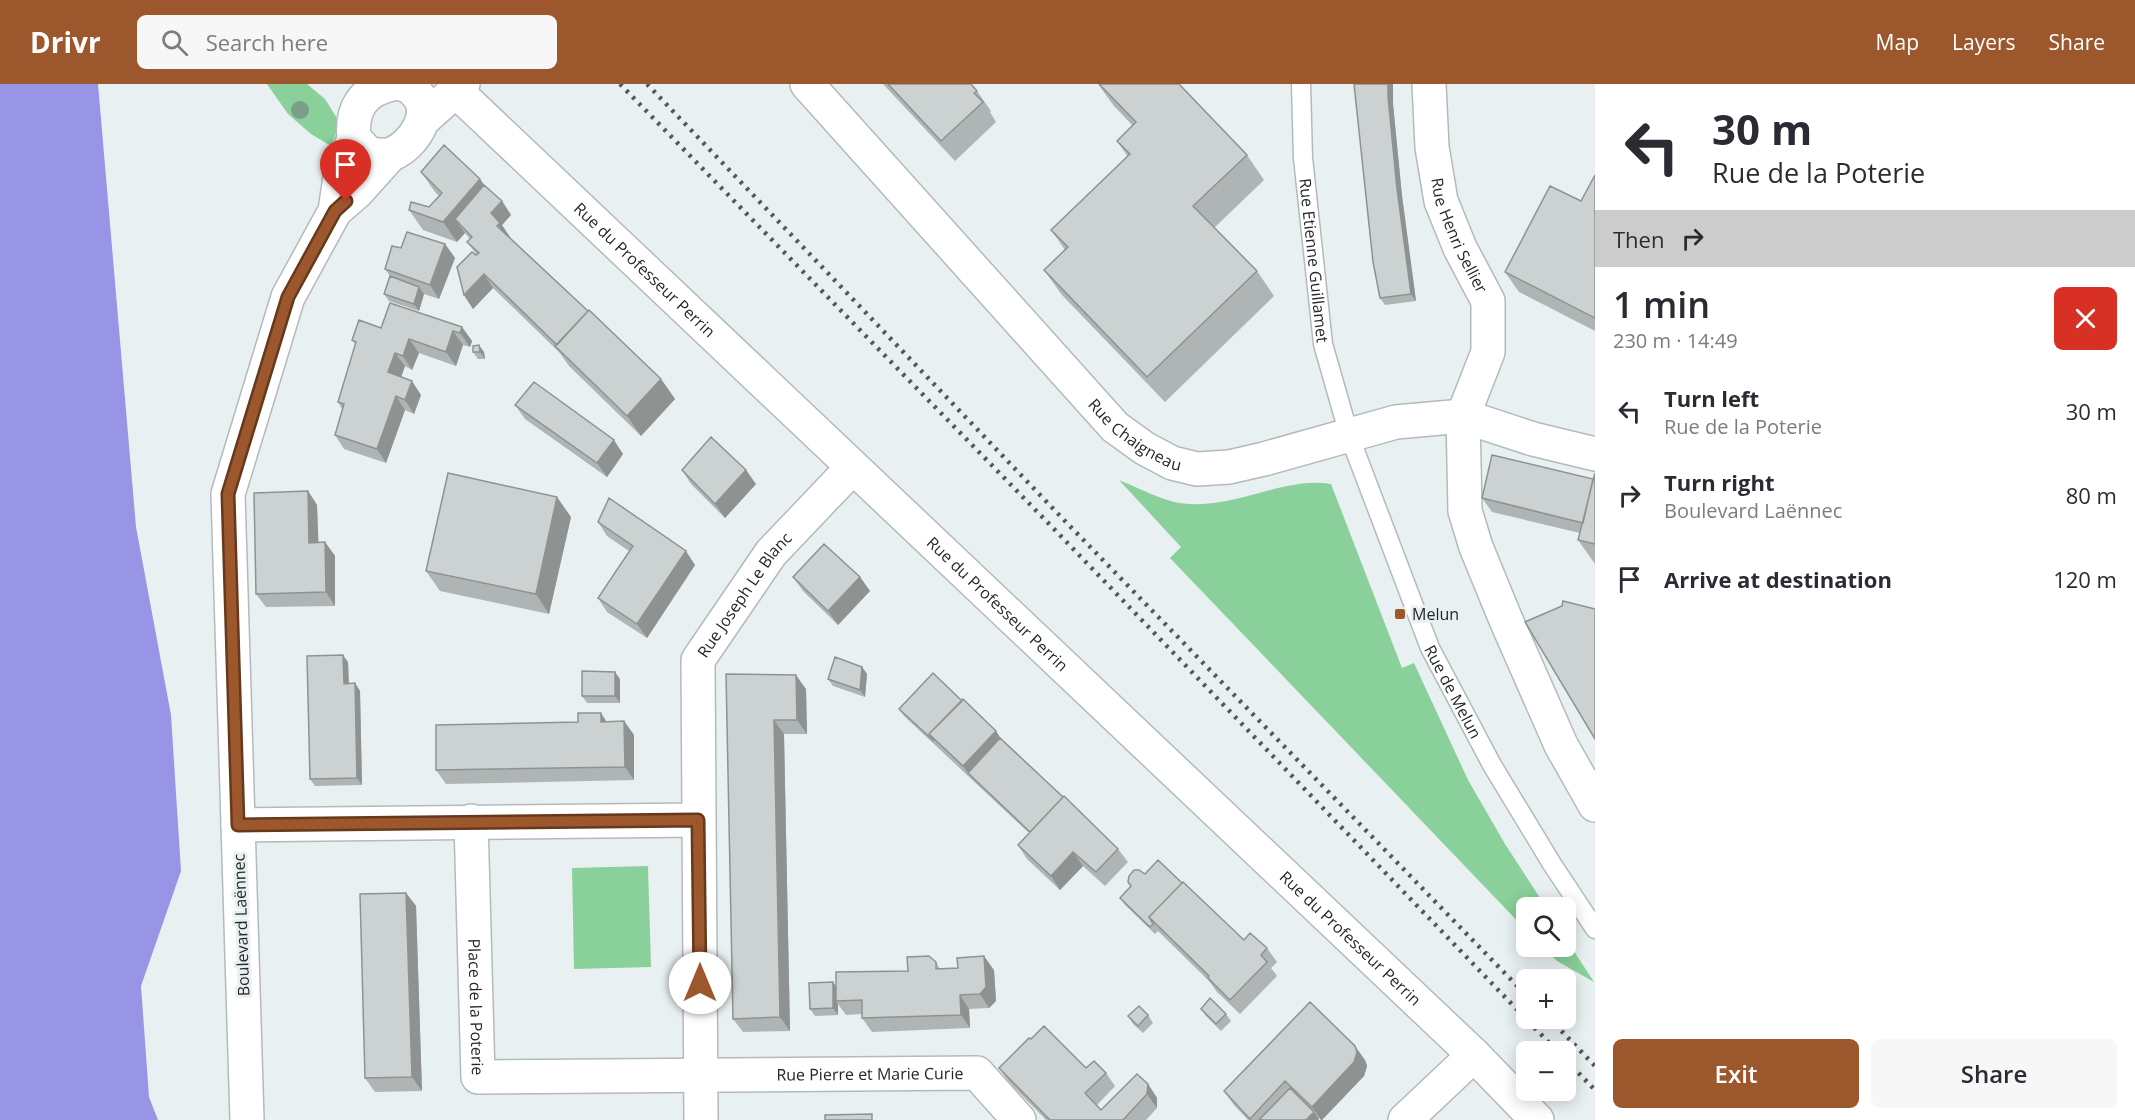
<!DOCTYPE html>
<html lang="en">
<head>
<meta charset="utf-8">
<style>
  body { margin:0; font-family:"Open Sans",sans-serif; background:#f7f7f7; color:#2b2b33; height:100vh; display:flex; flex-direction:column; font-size:22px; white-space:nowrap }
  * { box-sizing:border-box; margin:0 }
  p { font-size:20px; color:#7c7c81 }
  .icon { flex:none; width:33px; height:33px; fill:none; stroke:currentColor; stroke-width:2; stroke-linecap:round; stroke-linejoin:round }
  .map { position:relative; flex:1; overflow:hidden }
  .side { display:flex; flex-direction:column; background:#fff; width:540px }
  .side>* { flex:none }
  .hud { background:#fff; color:#2b2b33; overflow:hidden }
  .tools { position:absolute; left:1516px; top:813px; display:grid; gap:12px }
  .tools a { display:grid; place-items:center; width:60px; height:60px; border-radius:9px; background:#fff; box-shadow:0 3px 15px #0003; font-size:30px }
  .pin { position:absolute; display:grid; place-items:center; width:51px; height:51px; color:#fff; margin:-62px -26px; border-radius:50% 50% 50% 0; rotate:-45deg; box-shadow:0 0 6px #0007 }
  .pin .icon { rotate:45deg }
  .me { position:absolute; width:66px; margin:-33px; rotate:0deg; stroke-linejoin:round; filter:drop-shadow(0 0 4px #0008) }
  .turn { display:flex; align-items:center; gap:21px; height:126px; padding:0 18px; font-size:27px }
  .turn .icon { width:78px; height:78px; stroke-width:2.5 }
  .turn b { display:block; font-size:42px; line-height:51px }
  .then { display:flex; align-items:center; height:57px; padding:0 18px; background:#0003; gap:12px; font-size:22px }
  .round { display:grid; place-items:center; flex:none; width:63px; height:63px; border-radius:9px; background:#f7f7f7 }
  .headline { display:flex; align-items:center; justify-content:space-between; height:102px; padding:0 18px }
  h1 { font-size:36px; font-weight:600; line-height:45px }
  .action { display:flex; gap:12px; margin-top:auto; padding:12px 18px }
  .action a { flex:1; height:69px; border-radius:9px; background:#9d572c; color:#fff; font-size:24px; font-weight:600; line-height:69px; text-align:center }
  .action a+a { background:#f7f7f7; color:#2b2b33 }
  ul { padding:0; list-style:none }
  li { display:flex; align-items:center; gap:18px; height:84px; padding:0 18px }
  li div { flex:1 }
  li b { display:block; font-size:22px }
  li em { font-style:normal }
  header { display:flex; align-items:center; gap:36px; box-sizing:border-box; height:84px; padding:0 30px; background:#9d572c; color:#fff }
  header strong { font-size:28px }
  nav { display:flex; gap:33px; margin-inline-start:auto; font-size:21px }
  .search { width:420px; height:54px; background:#f7f7f7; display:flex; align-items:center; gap:15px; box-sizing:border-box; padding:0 21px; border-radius:9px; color:#7c7c81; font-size:22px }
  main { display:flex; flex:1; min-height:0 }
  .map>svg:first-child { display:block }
  .green { fill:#89d09a }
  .water { fill:#9894e6 }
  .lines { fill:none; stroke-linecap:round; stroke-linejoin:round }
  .lane-casing { stroke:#b3babc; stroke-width:21 }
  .street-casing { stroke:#b3babc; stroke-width:36 }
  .secondary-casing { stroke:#b3babc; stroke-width:36 }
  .lane { stroke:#fff; stroke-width:18 }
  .street { stroke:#fff; stroke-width:33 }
  .secondary { stroke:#fff; stroke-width:33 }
  .rail { stroke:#545859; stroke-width:4.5; stroke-dasharray:3 6; stroke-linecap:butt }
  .tree { fill:#7b9e89 }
  .wall { fill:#afb5b4 }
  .shaded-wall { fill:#8e9392 }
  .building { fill:#cbd2d1; stroke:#8e9392; stroke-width:1.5 }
  .route-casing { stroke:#66391d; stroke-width:15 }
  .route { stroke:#9d572c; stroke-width:10 }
  .poi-dot { fill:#9d572c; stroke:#e9f0f2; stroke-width:2 }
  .labels { text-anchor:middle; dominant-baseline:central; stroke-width:6; stroke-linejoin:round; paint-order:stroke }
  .street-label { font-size:16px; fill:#252829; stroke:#e9f0f2 }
  .poi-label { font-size:16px; fill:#252829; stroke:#e9f0f2; text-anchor:start }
</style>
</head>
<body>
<header>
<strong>Drivr</strong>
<div class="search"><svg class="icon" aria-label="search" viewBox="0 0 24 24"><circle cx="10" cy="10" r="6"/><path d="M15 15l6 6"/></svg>Search here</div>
<nav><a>Map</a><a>Layers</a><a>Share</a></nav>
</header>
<main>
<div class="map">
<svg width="1595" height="1036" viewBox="0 0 1595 1036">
  <rect width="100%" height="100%" fill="#e9f0f2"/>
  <!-- green -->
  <path class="green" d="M 267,0 L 307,0 L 325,15 L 340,39 L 331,62 L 311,50 L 288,30 Z
    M 1119,396 C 1136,403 1164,417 1180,419 C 1233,427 1282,392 1331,400 L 1402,584 L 1414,579 L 1468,696 L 1505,760 L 1546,823 L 1527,824 L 1527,847 L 1170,474 L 1181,463 Z
    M 648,782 L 651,883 L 574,885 L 572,784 Z
    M 1566,855 L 1594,898 L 1557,877 L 1543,863 L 1566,862 Z"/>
  <!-- water -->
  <path class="water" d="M 0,0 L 98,0 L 136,443 L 171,631 L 181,787 L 141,902 L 149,1013 L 158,1036 L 0,1036 Z"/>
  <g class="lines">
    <!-- lane casing -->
    <g class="lane-casing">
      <g id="lane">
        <path id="s1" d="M 1301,0 L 1303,74 L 1323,260 L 1349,351 L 1430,564 L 1492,681 L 1552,780 L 1595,845"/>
      </g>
    </g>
    <!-- street casing -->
    <g class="street-casing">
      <g id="street">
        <path id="s2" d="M 807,0 L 1115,343 L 1144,364 L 1172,379 L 1197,385 L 1229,383 L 1264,375 L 1396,338 L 1463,332 L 1533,355 L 1595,370"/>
        <path id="s3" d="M 1429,0 L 1432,63 L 1441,117 L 1460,164 L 1488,217 L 1488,268 L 1463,332 L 1465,427 L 1476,463 L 1506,536 L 1561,661 L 1595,721"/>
        <path id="s4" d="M 456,7 L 1474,971 L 1537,1036"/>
        <path id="s5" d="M 471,737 L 478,993 L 977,989 L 1019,1036"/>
        <path d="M 238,741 L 698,736"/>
        <path id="s6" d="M 701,1036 L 698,576 L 771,469 L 852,384"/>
        <path d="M 1405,1036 L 1474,971"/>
      </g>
    </g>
    <!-- secondary casing -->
    <g class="secondary-casing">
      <path id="secondary" d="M 392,0 C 363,6 351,25 354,54 L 368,69 C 376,71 385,72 392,70 C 414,61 436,27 415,8 C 412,4 407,2 403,0
        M 424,35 L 463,0
        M 335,127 L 357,108 L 391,70
        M 247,1036 L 228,410 L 288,213 L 335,127 L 340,93 L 354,54"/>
    </g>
    <!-- lane -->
    <use href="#lane" class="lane"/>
    <!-- street -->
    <use href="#street" class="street"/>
    <!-- secondary -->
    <use href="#secondary" class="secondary"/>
    <!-- rail -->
    <path class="rail" d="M 620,0 L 1055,446 L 1558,968
      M 647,0 L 1064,436 L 1527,912
      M 1549,934 L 1595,982
      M 1566,976 L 1595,1006"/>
  </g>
  <!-- trees -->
  <circle class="tree" cx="300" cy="26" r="9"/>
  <!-- wall -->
  <path class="wall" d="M 883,0 L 971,0 L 977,7 L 991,27 L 990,28 L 996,38 L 955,77 Z
    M 1098,0 L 1179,0 L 1247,71 L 1264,96 L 1214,144 L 1257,187 L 1274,212 L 1165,318 L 1062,211 L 1044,186 L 1065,166 L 1051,146 L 1128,73 L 1117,57 L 1133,42 L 1114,22 Z
    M 1354,0 L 1393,0 L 1393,20 L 1402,112 L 1416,217 L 1385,221 L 1380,214 Z
    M 421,88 L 484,101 L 502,117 L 511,131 L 502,141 L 509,153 L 588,227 L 661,295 L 675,315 L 641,352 L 569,282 L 559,268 L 493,204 L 473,225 L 464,211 L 477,171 L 467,158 L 470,155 L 465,149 L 457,158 L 423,146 L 409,126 L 429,123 L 439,112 L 435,108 Z
    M 1595,91 L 1595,247 L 1519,208 L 1505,188 L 1581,117 Z
    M 445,160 L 455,174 L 439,215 L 424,210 L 419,227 L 389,217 L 384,210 L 390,192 L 385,185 Z
    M 462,243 L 472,257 L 470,263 L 463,261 L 456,282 L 419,269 L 412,286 L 405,282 L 401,293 L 421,311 L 414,330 L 405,326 L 386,379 L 344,365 L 335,351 L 342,325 L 338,318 L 356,261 L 352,256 L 381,244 Z
    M 473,262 L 484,268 L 485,275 L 478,275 L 473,268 Z
    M 515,321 L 623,370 L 607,393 L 525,335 Z
    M 682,386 L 756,400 L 725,434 L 691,400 Z
    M 1595,389 L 1595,480 L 1578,456 L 1580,449 L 1492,428 L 1482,414 L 1593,395 Z
    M 308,407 L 317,421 L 318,458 L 325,458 L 335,472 L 335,522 L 266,523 L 256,510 Z
    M 571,433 L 549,530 L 440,507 L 426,487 Z
    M 598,438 L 695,481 L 647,554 L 607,528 L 598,514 L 629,467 L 607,452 Z
    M 793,493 L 860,493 L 870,507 L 838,541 L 803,507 Z
    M 348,578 L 349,600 L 355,599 L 360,607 L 362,701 L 315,702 L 310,695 Z
    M 862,583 L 867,590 L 865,613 L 833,602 L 828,595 Z
    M 726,590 L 806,605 L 807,650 L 784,650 L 790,947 L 743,948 L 733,935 Z
    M 620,595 L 620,619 L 587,619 L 582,612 Z
    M 962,616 L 996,647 L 1000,654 L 1118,765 L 1128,778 L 1105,802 L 1083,782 L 1060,806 L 1027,775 L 1018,761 L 1029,749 L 904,632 L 899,625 Z
    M 607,637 L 624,637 L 634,651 L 634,696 L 446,700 L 436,686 Z
    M 1128,798 L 1244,856 L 1267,864 L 1277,878 L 1271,884 L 1277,892 L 1240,930 L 1217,908 L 1209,897 L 1158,847 L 1155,850 L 1125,821 L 1120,814 L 1131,803 Z
    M 406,809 L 416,822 L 422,1007 L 375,1008 L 365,994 Z
    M 936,878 L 940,885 L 994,886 L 996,917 L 989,924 L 969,925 L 970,944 L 872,948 L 862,934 L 862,930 L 846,931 L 838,920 L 838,931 L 815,932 L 810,925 L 908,887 Z
    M 1201,925 L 1226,930 L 1231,937 L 1221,947 L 1206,932 Z
    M 1148,931 L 1153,939 L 1143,949 L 1133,940 L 1128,932 Z
    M 1365,976 L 1367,982 L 1364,992 L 1322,1036 L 1317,1033 L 1319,1035 L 1318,1036 L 1248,1036 L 1234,1021 L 1224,1007 Z
    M 999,984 L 1086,984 L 1106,989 L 1115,1002 L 1097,1021 L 1101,1026 L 1148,1000 L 1157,1014 L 1157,1024 L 1146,1036 L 1046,1036 L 1009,998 Z"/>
  <!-- shaded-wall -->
  <path class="shaded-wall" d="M 1388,0 L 1393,0 L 1393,20 L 1402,112 L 1416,217 L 1411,210 L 1397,105 L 1388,13 Z
    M 480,95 L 494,114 L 455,135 L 465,149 L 457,158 L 443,138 Z
    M 502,117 L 511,131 L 502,141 L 510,153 L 507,156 L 497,142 L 491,129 Z
    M 445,160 L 455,174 L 439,215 L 430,201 Z
    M 484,190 L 493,204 L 473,225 L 464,211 Z
    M 419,203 L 424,210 L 419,227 L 414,220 Z
    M 462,243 L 472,257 L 470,263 L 460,249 Z
    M 453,247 L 463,261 L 456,282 L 446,268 Z
    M 409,255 L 419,269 L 412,286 L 403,272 Z
    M 479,261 L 484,268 L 485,275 L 480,268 Z
    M 395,269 L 405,282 L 398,302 L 388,288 Z
    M 661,295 L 675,315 L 641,352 L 627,332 Z
    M 412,297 L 421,311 L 414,330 L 405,316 Z
    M 396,312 L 405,326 L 386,379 L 377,365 Z
    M 614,356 L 623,370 L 607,393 L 597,379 Z
    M 746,386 L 756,400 L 725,434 L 715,420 Z
    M 308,407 L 317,421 L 319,473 L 309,459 Z
    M 557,413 L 571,433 L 549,530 L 536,510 Z
    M 325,458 L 335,472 L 335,522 L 326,508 Z
    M 686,467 L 695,481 L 647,554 L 637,540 Z
    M 860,493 L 870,507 L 838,541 L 828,527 Z
    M 343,571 L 348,578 L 349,607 L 344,600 Z
    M 862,583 L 867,590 L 865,613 L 860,606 Z
    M 615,588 L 620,595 L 620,619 L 615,612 Z
    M 796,591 L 806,605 L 807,650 L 797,636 Z
    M 355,599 L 360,607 L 362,701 L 357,694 Z
    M 601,629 L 610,643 L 601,638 Z
    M 774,636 L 784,650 L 790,947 L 780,933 Z
    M 624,637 L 634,651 L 634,696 L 625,683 Z
    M 996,647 L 1005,661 L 968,689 L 963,682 Z
    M 1073,768 L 1083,782 L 1060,806 L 1051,792 Z
    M 406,809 L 416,822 L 422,1007 L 412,993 Z
    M 984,872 L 994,886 L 996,917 L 989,924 L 980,910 Z
    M 833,898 L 838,905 L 836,917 L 838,920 L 838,931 L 833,924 Z
    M 960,911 L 969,925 L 970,944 L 961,931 Z
    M 1355,962 L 1365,976 L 1367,982 L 1364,992 L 1322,1036 L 1321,1036 L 1312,1023 Z
    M 1148,1000 L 1157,1014 L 1157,1024 L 1147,1010 Z
    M 1314,1028 L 1319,1035 L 1318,1036 L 1306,1036 Z"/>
  <!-- building -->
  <path class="building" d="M 888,0 L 971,0 L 977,7 L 974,9 L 983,18 L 941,57 Z
    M 1099,0 L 1179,0 L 1247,71 L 1193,122 L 1257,187 L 1147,293 L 1044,186 L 1068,163 L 1051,146 L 1130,70 L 1117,57 L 1136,38 Z
    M 1354,0 L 1388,0 L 1388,13 L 1397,105 L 1411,210 L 1380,214 L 1373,178 Z
    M 444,61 L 480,95 L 443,138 L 409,126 L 411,118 L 429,123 L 442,109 L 421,88 Z
    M 1595,91 L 1595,234 L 1505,188 L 1550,102 L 1581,117 Z
    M 484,101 L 502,117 L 491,129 L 500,139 L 497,142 L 588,227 L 557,261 L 484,190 L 464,211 L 457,183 L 472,168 L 476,171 L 479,169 L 467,158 L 472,153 L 455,135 Z
    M 407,148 L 445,160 L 430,201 L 385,185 L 392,162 L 401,164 Z
    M 390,192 L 419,203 L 414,220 L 384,210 Z
    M 390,219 L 462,243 L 460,249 L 453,247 L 446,268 L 409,255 L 403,272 L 395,269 L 388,288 L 412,297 L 405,316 L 396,312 L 377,365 L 335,351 L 344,320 L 338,318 L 356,258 L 352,256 L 359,236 L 381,244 Z
    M 589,226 L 661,295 L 627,332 L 555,262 Z
    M 479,261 L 480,268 L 473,268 L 473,262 Z
    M 534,298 L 614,356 L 597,379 L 515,321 Z
    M 711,353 L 746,386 L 715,420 L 682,386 Z
    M 1492,371 L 1593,395 L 1583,439 L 1482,414 Z
    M 448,389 L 557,413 L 536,510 L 426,487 Z
    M 1595,389 L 1595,460 L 1578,456 Z
    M 308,407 L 309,459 L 325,458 L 326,508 L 256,510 L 254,409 Z
    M 609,414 L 686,467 L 637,540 L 598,514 L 633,462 L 598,438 Z
    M 824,460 L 860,493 L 828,527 L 793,493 Z
    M 1563,517 L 1595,525 L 1595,655 L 1525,538 L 1562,522 Z
    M 343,571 L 344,600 L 355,599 L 357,694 L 310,695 L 307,572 Z
    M 835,573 L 862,583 L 860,606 L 828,595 Z
    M 582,587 L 615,588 L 615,612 L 582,612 Z
    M 933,589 L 962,617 L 929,650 L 934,657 L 899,625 Z
    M 726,590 L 796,591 L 797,636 L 774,636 L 780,933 L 733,935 Z
    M 963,615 L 996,647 L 963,682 L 929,650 Z
    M 578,629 L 601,629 L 601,638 L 624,637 L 625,683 L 436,686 L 436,641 L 578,638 Z
    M 1000,654 L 1063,713 L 1030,748 L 968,689 Z
    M 1064,712 L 1118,765 L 1096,788 L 1073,768 L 1051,792 L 1018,761 Z
    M 1158,776 L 1182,799 L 1149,833 L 1153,840 L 1150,843 L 1120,814 L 1131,802 L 1128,798 L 1129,792 L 1134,786 L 1139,786 L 1145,790 Z
    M 1183,798 L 1244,856 L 1250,849 L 1267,864 L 1261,871 L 1267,878 L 1230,916 L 1208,894 L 1209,892 L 1149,833 Z
    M 406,809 L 412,993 L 365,994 L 360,810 Z
    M 929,872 L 936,878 L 936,885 L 958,884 L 957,874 L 984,872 L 986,903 L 980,910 L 960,911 L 961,931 L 862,934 L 862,916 L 836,917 L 836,888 L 908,887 L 907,873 Z
    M 833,898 L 833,924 L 810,925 L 809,899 Z
    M 1210,914 L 1226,930 L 1216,940 L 1201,925 Z
    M 1310,918 L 1355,962 L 1357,968 L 1354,978 L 1312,1023 L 1285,997 L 1250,1035 L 1224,1007 Z
    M 1139,922 L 1148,931 L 1138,942 L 1128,932 Z
    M 1044,942 L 1086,984 L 1094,977 L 1106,989 L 1085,1009 L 1101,1026 L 1137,990 L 1148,1000 L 1147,1010 L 1123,1036 L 1050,1036 L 999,984 L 1029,954 L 1031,955 Z
    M 1290,1004 L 1314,1028 L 1306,1036 L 1259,1036 Z
    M 872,1030 L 872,1036 L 825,1036 L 825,1031 Z"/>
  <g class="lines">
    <!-- route casing -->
    <g class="route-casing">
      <path id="route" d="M 346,117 L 335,127 L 288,213 L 228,410 L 238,741 L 698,736 L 700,899"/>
    </g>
    <!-- route -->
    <use href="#route" class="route"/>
  </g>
  <!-- markers -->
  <rect class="poi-dot" x="1394" y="524" width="12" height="12" rx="3"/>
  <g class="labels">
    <!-- street labels -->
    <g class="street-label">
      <text stroke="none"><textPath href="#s3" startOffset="156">Rue Henri Sellier</textPath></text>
      <text stroke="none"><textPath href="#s1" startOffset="177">Rue Etienne Guillamet</textPath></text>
      <text stroke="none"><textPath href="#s4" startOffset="260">Rue du Professeur Perrin</textPath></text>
      <text stroke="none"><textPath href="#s2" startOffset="482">Rue Chaigneau</textPath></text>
      <text stroke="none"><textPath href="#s6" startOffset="540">Rue Joseph Le Blanc</textPath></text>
      <text stroke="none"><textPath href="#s4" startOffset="746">Rue du Professeur Perrin</textPath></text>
      <text stroke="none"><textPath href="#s1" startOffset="633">Rue de Melun</textPath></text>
      <text transform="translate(241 841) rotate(-92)">Boulevard Laënnec</text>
      <text stroke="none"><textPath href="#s4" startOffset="1232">Rue du Professeur Perrin</textPath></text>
      <text stroke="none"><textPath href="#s5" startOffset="186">Place de la Poterie</textPath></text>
      <text stroke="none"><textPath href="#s5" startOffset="648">Rue Pierre et Marie Curie</textPath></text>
    </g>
    <!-- poi labels -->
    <g class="poi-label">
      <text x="1412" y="530">Melun</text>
    </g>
  </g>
</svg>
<div class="tools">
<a><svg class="icon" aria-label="search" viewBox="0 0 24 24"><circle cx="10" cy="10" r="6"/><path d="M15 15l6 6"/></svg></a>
<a>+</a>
<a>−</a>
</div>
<div class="pin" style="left:346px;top:117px;background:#d93025"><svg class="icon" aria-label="arrive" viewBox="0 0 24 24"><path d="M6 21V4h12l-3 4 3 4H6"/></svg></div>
<svg class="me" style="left:700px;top:899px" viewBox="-20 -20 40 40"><circle r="19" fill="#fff"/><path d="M0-13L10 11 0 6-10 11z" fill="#9d572c"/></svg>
</div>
<section class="side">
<div class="hud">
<div class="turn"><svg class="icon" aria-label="left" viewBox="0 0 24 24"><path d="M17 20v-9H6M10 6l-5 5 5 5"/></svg><div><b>30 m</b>Rue de la Poterie</div></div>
<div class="then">Then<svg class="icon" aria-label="right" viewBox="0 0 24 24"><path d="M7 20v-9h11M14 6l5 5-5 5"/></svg></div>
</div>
<div class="headline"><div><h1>1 min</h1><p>230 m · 14:49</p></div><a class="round" style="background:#d93025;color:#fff"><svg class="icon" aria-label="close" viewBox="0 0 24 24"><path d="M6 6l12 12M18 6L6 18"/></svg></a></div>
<ul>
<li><svg class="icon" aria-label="left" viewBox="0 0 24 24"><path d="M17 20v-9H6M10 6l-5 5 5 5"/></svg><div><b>Turn left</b><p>Rue de la Poterie</p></div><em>30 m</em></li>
<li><svg class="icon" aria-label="right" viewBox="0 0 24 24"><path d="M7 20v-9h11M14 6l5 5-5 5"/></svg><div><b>Turn right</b><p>Boulevard Laënnec</p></div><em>80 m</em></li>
<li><svg class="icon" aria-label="arrive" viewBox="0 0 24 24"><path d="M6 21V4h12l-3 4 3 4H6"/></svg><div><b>Arrive at destination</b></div><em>120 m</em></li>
</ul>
<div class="action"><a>Exit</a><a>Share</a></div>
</section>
</main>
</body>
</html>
